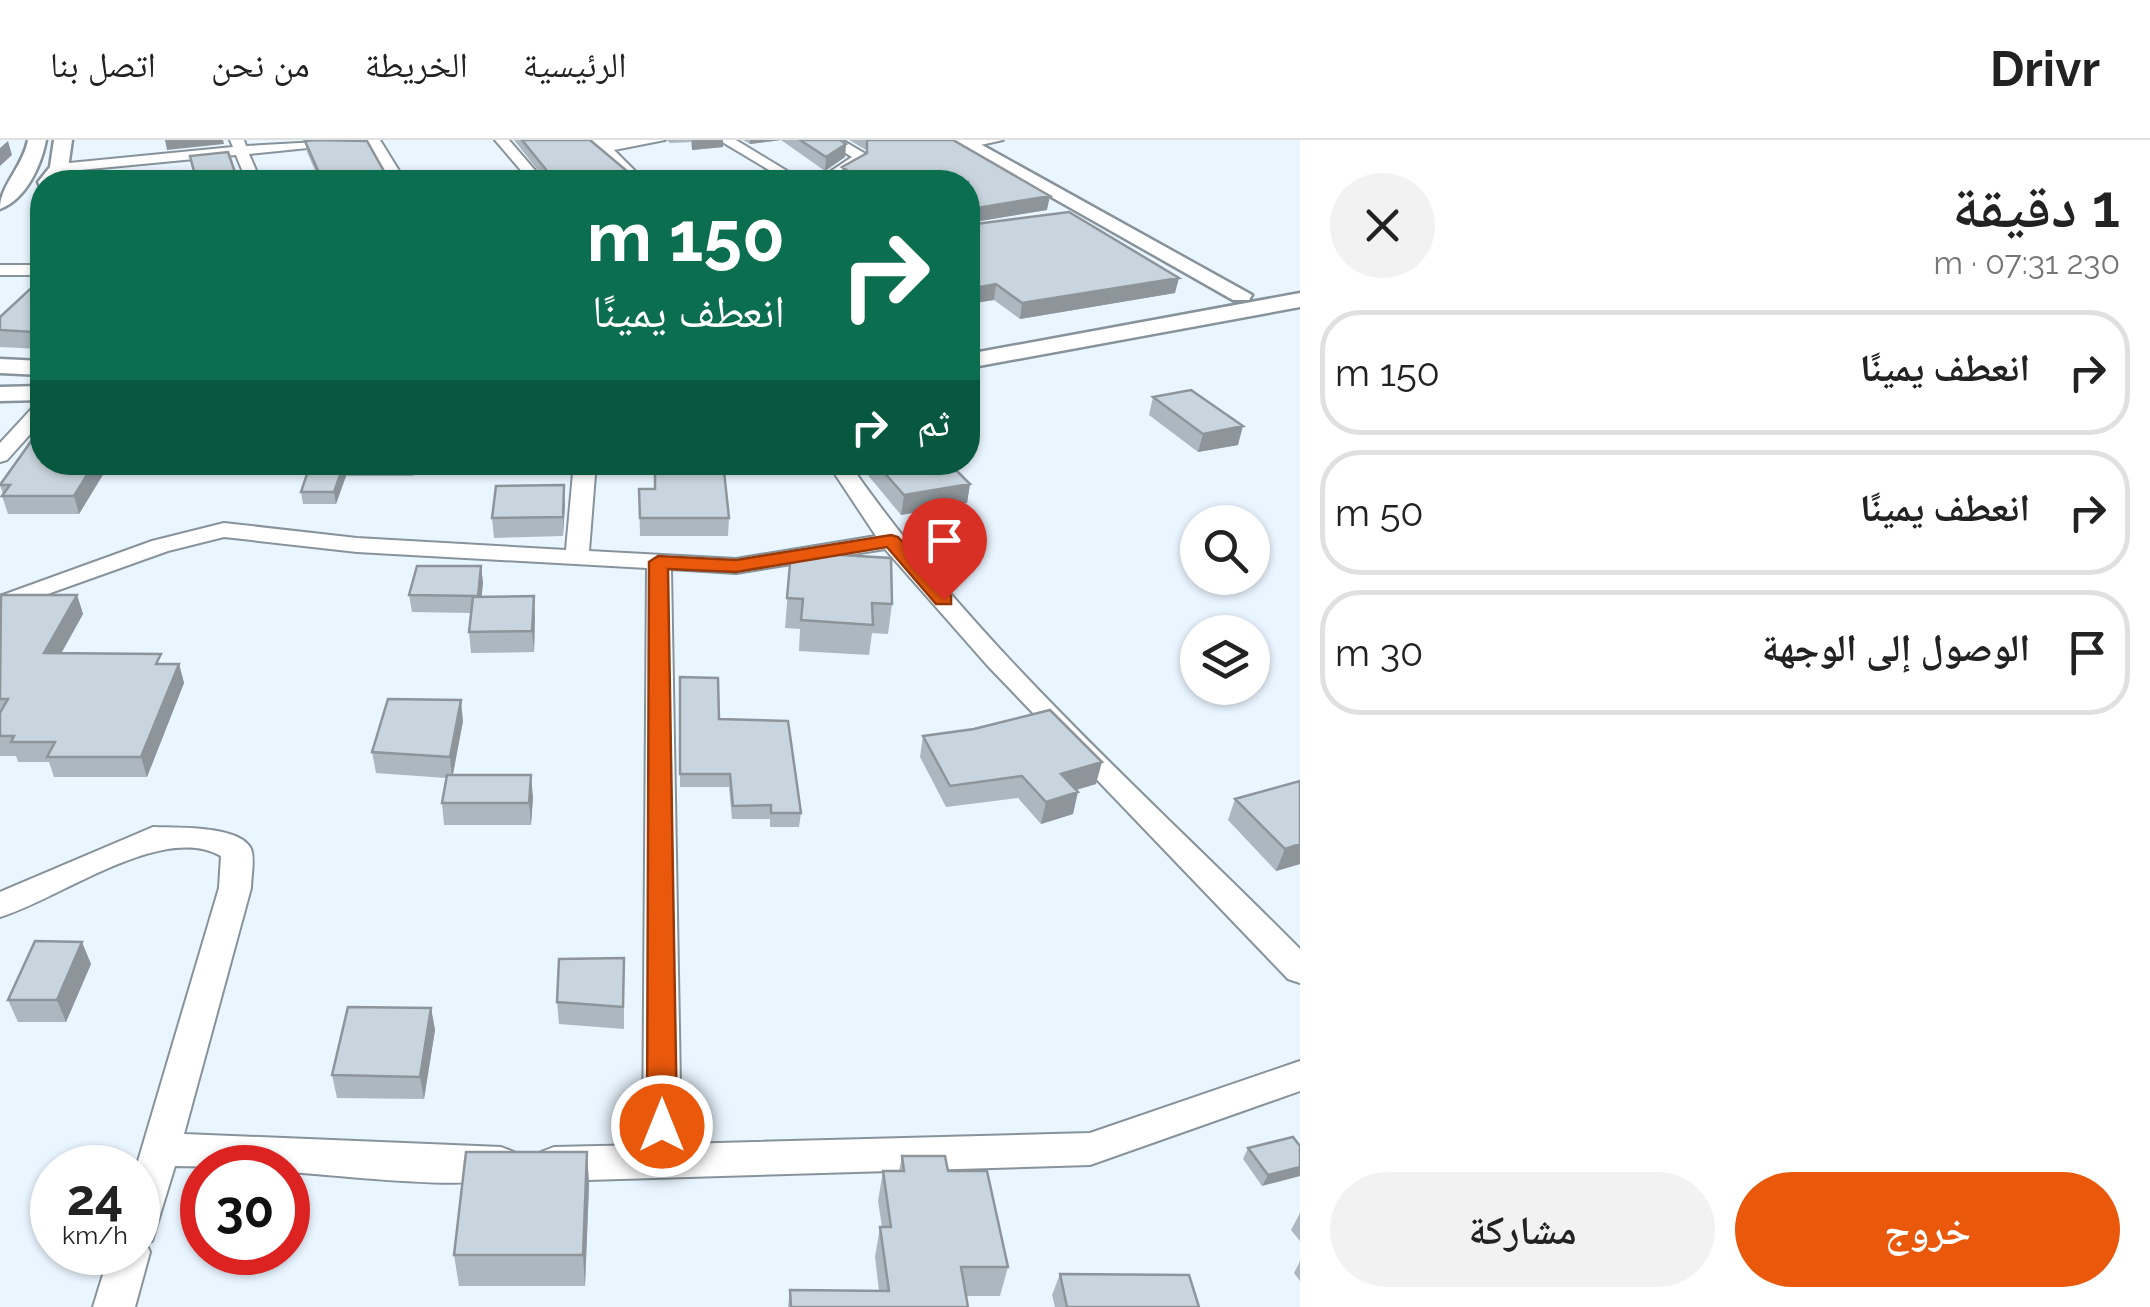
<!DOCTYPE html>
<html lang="ar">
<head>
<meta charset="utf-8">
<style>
  body { margin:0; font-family:Raleway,"Noto Naskh Arabic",sans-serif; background:#f2f2f2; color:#222; direction:rtl; height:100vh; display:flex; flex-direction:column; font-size:38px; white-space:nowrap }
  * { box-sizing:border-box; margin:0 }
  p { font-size:32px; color:#767676 }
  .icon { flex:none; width:55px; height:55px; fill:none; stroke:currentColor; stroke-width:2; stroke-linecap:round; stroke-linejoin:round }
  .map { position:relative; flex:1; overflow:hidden; direction:ltr }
  .drawer { display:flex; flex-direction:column; background:#fff; width:850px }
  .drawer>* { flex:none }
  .top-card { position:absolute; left:30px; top:30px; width:950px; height:305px; border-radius:40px; box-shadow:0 2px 8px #0004; direction:rtl; background:#0b6e4f; color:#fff; overflow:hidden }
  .controls { position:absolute; left:1180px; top:365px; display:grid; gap:20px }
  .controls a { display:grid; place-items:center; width:90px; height:90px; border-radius:50%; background:#fff; box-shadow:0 2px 8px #0004; font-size:50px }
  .speed { position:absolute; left:30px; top:1005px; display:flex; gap:20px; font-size:50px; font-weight:700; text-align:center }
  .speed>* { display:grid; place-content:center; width:130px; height:130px; border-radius:50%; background:#fff; box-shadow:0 2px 8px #0004; line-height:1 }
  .speed small { font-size:25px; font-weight:400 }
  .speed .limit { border:15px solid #d22; background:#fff; color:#111 }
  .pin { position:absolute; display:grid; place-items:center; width:85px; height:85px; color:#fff; margin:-102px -42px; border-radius:50% 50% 50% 0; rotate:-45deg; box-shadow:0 0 10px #0007 }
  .pin .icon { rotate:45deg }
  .me { position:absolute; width:110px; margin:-55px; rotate:0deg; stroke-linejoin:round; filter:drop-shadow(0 0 8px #0008) }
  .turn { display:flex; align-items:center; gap:35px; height:210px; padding:0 30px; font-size:45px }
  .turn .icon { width:130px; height:130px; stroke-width:2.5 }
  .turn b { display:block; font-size:70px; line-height:85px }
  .then { display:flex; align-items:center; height:95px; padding:0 30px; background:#0003; gap:20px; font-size:38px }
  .round { display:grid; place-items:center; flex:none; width:105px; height:105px; border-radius:52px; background:#f2f2f2 }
  .head { display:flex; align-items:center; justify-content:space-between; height:170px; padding:0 30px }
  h1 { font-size:60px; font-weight:600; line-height:75px }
  .button { display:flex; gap:20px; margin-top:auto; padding:20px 30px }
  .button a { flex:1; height:115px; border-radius:60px; background:#ea580c; color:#fff; font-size:40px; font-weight:600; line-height:115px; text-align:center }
  .button a+a { background:#f2f2f2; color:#222 }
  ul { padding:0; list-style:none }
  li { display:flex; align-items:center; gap:30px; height:125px; margin:0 20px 15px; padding:0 10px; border:5px solid #e0e0e0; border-radius:40px }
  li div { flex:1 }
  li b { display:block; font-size:38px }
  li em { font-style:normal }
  header { display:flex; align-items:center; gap:60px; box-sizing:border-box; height:140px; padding:0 50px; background:#fff; border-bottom:2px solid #e0e0e0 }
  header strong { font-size:48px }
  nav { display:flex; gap:55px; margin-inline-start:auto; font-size:35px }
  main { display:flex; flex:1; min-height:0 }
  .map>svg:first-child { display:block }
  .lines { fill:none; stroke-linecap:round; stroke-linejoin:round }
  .minor-casing { stroke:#87939b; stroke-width:4 }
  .tertiary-casing { stroke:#87939b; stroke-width:5 }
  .minor { fill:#fff; fill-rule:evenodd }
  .tertiary { fill:#fff; fill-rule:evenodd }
  .wall { fill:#adb7bf }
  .shaded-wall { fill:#8d959b }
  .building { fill:#c9d5de; stroke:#8d959b; stroke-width:2.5 }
  .route { fill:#ea580c; stroke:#983908; stroke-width:2.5 }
</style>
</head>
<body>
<header>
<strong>Drivr</strong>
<nav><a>الرئيسية</a><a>الخريطة</a><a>من نحن</a><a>اتصل بنا</a></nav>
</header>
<main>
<section class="drawer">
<div class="head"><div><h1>1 دقيقة</h1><p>230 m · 07:31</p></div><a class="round"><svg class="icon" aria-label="close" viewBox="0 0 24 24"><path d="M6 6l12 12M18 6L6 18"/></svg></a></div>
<ul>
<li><svg class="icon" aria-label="right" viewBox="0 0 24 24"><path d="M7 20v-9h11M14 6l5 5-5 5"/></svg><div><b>انعطف يمينًا</b></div><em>150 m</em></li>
<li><svg class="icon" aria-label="right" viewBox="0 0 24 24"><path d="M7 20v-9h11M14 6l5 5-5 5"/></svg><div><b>انعطف يمينًا</b></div><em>50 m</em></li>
<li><svg class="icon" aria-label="arrive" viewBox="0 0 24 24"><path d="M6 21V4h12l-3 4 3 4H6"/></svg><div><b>الوصول إلى الوجهة</b></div><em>30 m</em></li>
</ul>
<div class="button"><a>خروج</a><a>مشاركة</a></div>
</section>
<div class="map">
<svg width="1300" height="1167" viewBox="0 0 1300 1167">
  <rect width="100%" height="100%" fill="#e9f5ff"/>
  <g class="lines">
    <!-- minor casing -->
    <g class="minor-casing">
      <path id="minor" d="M 230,0 L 244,0 L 246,6 L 354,0 L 347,4 L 249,14 L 261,42 L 247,42 L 236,15 L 59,32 L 52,28 L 59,24 L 233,7 Z
        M 366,0 L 380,0 L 406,42 L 392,42 Z
        M 495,0 L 509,0 L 545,42 L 531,42 Z
        M 590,0 L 665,0 L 614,10 L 646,42 L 631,42 Z
        M 719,0 L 736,0 L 805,42 L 789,42 Z
        M 825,0 L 842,0 L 864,13 L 864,23 L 832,42 L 815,42 L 852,17 Z
        M 1003,0 L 967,8 L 960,4 L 967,0 Z
        M 0,125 L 42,125 L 42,135 L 0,135 Z
        M 42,263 L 42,281 L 7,320 L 0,322 L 0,303 L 35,265 Z
        M 574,322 L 596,322 L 589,411 L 736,419 L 876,396 L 827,322 L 848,322 C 974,504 1145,653 1300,809 L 1300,843 L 1288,839 L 987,525 L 885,409 L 736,433 L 671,429 L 681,1004 L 1090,993 L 1300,921 L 1300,951 L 1090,1025 L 554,1041 L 541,1036 L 535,1024 L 541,1012 L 554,1007 L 643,1005 L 647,428 L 357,412 L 224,397 L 168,411 L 0,471 L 0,456 L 152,401 L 224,383 L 357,398 L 566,410 Z
        M 153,687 C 175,688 240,685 251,709 C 255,719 251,737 251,748 L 184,994 L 501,1007 L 514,1012 L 520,1024 L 514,1036 C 469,1052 341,1035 288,1032 L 288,1028 L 175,1026 L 152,1101 L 146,1103 L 150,1112 L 135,1167 L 93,1167 L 110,1112 L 138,1112 L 136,1028 L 219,748 L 221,716 C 162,682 60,759 0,777 L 0,752 Z"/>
    </g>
    <!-- tertiary casing -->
    <g class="tertiary-casing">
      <path id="tertiary" d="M 28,0 L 46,0 C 41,26 26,59 0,69 C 0,45 23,27 28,0 Z
        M 54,0 L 72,0 L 68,28 L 56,42 L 40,46 L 38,42 L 50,27 Z
        M 951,0 L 973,0 L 1252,155 L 1249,160 L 1233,160 Z
        M 1300,153 L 1300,167 L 968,228 L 968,214 Z
        M 0,219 L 42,221 L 42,235 L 0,233 Z
        M 42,246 L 42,260 L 0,261 L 0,247 Z"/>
    </g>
    <!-- minor -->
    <use href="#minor" class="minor"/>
    <!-- tertiary -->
    <use href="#tertiary" class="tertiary"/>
  </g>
  <!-- wall -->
  <path class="wall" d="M 514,0 L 590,0 L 640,42 L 547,42 Z
    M 667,0 L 723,0 L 723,7 L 692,10 L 691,2 L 670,3 Z
    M 743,0 L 840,0 L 846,4 L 845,17 L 825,31 L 781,0 L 750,4 Z
    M 849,0 L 953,0 L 1047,70 L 968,83 L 968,85 L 1175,153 L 1020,179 L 994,160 L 968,164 L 968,42 L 808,42 L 809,36 L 842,32 L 842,27 L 866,14 L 866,10 Z
    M 305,1 L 390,42 L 320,42 L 307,12 Z
    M 42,138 L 42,205 L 39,209 L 0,207 L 0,177 Z
    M 1153,257 L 1238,305 L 1198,312 L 1149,275 Z
    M 42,322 L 101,322 L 104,333 L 79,374 L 8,374 L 2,356 L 3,354 L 0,345 Z
    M 311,322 L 416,322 L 413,336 L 346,336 L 336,364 L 303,364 L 301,352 Z
    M 857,322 L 948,322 L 970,344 L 967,363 L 901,375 Z
    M 564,345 L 563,396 L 494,398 L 492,378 Z
    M 639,349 L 729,378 L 728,396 L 640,396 Z
    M 791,412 L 892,464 L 888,494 L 872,493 L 869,515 L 799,511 L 800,489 L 785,488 Z
    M 481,426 L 483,443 L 481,457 L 535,476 L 534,512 L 471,513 L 469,492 L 471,473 L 412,472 L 409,455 Z
    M 77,455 L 83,474 L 61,513 L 164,524 L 179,524 L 184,543 L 147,637 L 54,637 L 49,622 L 18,622 L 16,616 L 0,616 L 0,457 Z
    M 680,537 L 719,579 L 801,673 L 799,687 L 770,687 L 770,679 L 732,679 L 729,647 L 680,647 Z
    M 463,581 L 453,635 L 533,657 L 531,685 L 444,685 L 442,663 L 446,638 L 376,633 L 372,612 Z
    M 923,596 L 1096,644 L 1076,650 L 1073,674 L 1041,684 L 1018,658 L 946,667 L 920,617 Z
    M 1300,641 L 1300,724 L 1276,731 L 1228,680 L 1235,659 Z
    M 624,818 L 624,889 L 559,884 L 557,862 Z
    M 91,824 L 66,882 L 18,882 L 8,860 Z
    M 431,868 L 435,890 L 424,959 L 337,958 L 332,935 Z
    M 1293,997 L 1262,1046 L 1243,1019 L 1248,1008 Z
    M 587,1012 L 589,1044 L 585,1146 L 459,1146 L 454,1115 Z
    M 902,1016 L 948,1031 L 1008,1127 L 1000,1156 L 966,1156 L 968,1167 L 788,1167 L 790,1150 L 879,1151 L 875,1117 L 880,1087 L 882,1087 L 878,1061 L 883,1031 L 899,1031 Z
    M 1300,1073 L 1300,1101 L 1291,1090 Z
    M 1300,1121 L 1300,1141 L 1294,1133 Z
    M 1060,1134 L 1199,1167 L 1055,1167 L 1052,1155 Z"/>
  <!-- shaded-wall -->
  <path class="shaded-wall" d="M 165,0 L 223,0 L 224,4 L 167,10 Z
    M 692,0 L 723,0 L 723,7 L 692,10 Z
    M 750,0 L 781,0 L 750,4 Z
    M 8,1 L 12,15 L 0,26 L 0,8 Z
    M 846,4 L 845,17 L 825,31 L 826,17 Z
    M 236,35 L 237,42 L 197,42 L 196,39 Z
    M 1050,56 L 1047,70 L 968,83 L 970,69 Z
    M 1179,138 L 1175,153 L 1020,179 L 1022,163 Z
    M 996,144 L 994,160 L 968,164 L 968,149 Z
    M 42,183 L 42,205 L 39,209 L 34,192 Z
    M 1243,286 L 1238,305 L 1198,312 L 1203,294 Z
    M 95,322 L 101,322 L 104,333 L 79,374 L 74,356 Z
    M 412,322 L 416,322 L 413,336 L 411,324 Z
    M 344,324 L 346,336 L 336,364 L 334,352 Z
    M 970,344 L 967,363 L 901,375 L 904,355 Z
    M 564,345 L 565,364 L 563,396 L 563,377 Z
    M 481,426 L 483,443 L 480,473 L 478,456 Z
    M 77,455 L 83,474 L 51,532 L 44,513 Z
    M 534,456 L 535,476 L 534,512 L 532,491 Z
    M 179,524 L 184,543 L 147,637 L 141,617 Z
    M 461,560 L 463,581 L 452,638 L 450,617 Z
    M 1102,622 L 1096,644 L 1055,656 L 1061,634 Z
    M 531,635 L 533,657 L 531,685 L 529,663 Z
    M 1078,652 L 1073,674 L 1041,684 L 1046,662 Z
    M 1300,704 L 1300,724 L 1276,731 L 1285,709 Z
    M 82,802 L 91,824 L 66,882 L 57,860 Z
    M 431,868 L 435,890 L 424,959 L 420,937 Z
    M 587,1012 L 589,1044 L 585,1146 L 583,1115 Z
    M 1300,1027 L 1300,1036 L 1262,1046 L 1268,1035 Z"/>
  <!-- building -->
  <path class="building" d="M 316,0 L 367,1 L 390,42 L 323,42 L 305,1 Z
    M 522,0 L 590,0 L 640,42 L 556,42 Z
    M 800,0 L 840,0 L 846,4 L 826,17 Z
    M 867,0 L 953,0 L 1050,56 L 970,69 L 968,85 L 1069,72 L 1179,138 L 1022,163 L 996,144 L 968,149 L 968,42 L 817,42 L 809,36 L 848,31 L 842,27 L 867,13 Z
    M 228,12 L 236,35 L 196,39 L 190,16 Z
    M 42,138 L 42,183 L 34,192 L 0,190 L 0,177 Z
    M 1191,250 L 1243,286 L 1203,294 L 1153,257 Z
    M 42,286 L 42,322 L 95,322 L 74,356 L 2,356 L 10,345 L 0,345 Z
    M 311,322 L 412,322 L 411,324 L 344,324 L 334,352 L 301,352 Z
    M 655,322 L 723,322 L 729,378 L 640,378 L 639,349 L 655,349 Z
    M 875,322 L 948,322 L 970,344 L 904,355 Z
    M 564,345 L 563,377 L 492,378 L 496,346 Z
    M 791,412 L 891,418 L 892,464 L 872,463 L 873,485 L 801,480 L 803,459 L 787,458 Z
    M 417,426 L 481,426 L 478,456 L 409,455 Z
    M 1,455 L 77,455 L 44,513 L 161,514 L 156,524 L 179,524 L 141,617 L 47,617 L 55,602 L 11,602 L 14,596 L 0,596 L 0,573 L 8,559 L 0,559 Z
    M 534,456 L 532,491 L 469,492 L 473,457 Z
    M 680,537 L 718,538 L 719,579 L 788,581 L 801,673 L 771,673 L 771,665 L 733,666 L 730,634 L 680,634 Z
    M 388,559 L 461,560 L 450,617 L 372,612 Z
    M 1050,570 L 1102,622 L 1061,634 L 1078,652 L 1046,662 L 1022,636 L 950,646 L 923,596 L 974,589 Z
    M 447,635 L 531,635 L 529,663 L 442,663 Z
    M 1300,641 L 1300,704 L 1285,709 L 1235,659 Z
    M 35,801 L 82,802 L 57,860 L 8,860 Z
    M 624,818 L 623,867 L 557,862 L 559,819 Z
    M 348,867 L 431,868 L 420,937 L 332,935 Z
    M 1293,997 L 1300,1006 L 1300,1027 L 1268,1035 L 1248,1008 Z
    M 466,1012 L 587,1012 L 583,1115 L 454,1115 Z
    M 902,1016 L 945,1016 L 948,1031 L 987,1031 L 1008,1127 L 961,1127 L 968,1167 L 791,1167 L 790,1150 L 889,1151 L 880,1087 L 891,1087 L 883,1031 L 904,1031 Z
    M 1060,1134 L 1189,1135 L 1199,1167 L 1067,1167 Z"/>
  <!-- route -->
  <path class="route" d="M 891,395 L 898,397 L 951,456 L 951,464 L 936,464 L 887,407 L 736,432 L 668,429 L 677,986 L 673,995 L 662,999 L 651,995 L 647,986 L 649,422 L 658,416 L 736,420 Z"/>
</svg>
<div class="controls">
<a><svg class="icon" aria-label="search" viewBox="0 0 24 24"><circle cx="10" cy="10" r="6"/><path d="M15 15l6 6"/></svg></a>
<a><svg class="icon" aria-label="layers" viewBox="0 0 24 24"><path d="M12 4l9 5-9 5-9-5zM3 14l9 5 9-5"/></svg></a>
</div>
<div class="speed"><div>24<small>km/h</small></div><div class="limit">30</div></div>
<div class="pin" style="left:944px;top:460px;background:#d93025"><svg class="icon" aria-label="arrive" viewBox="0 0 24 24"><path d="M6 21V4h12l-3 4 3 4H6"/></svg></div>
<svg class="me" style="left:662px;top:986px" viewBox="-20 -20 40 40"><circle r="17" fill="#ea580c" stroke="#fff" stroke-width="3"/><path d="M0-11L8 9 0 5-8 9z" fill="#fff"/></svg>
<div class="top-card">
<div class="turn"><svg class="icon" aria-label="right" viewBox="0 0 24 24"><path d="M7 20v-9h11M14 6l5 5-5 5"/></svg><div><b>150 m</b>انعطف يمينًا</div></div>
<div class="then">ثم<svg class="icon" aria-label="right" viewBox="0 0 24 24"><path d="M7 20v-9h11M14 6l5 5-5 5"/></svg></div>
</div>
</div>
</main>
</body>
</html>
